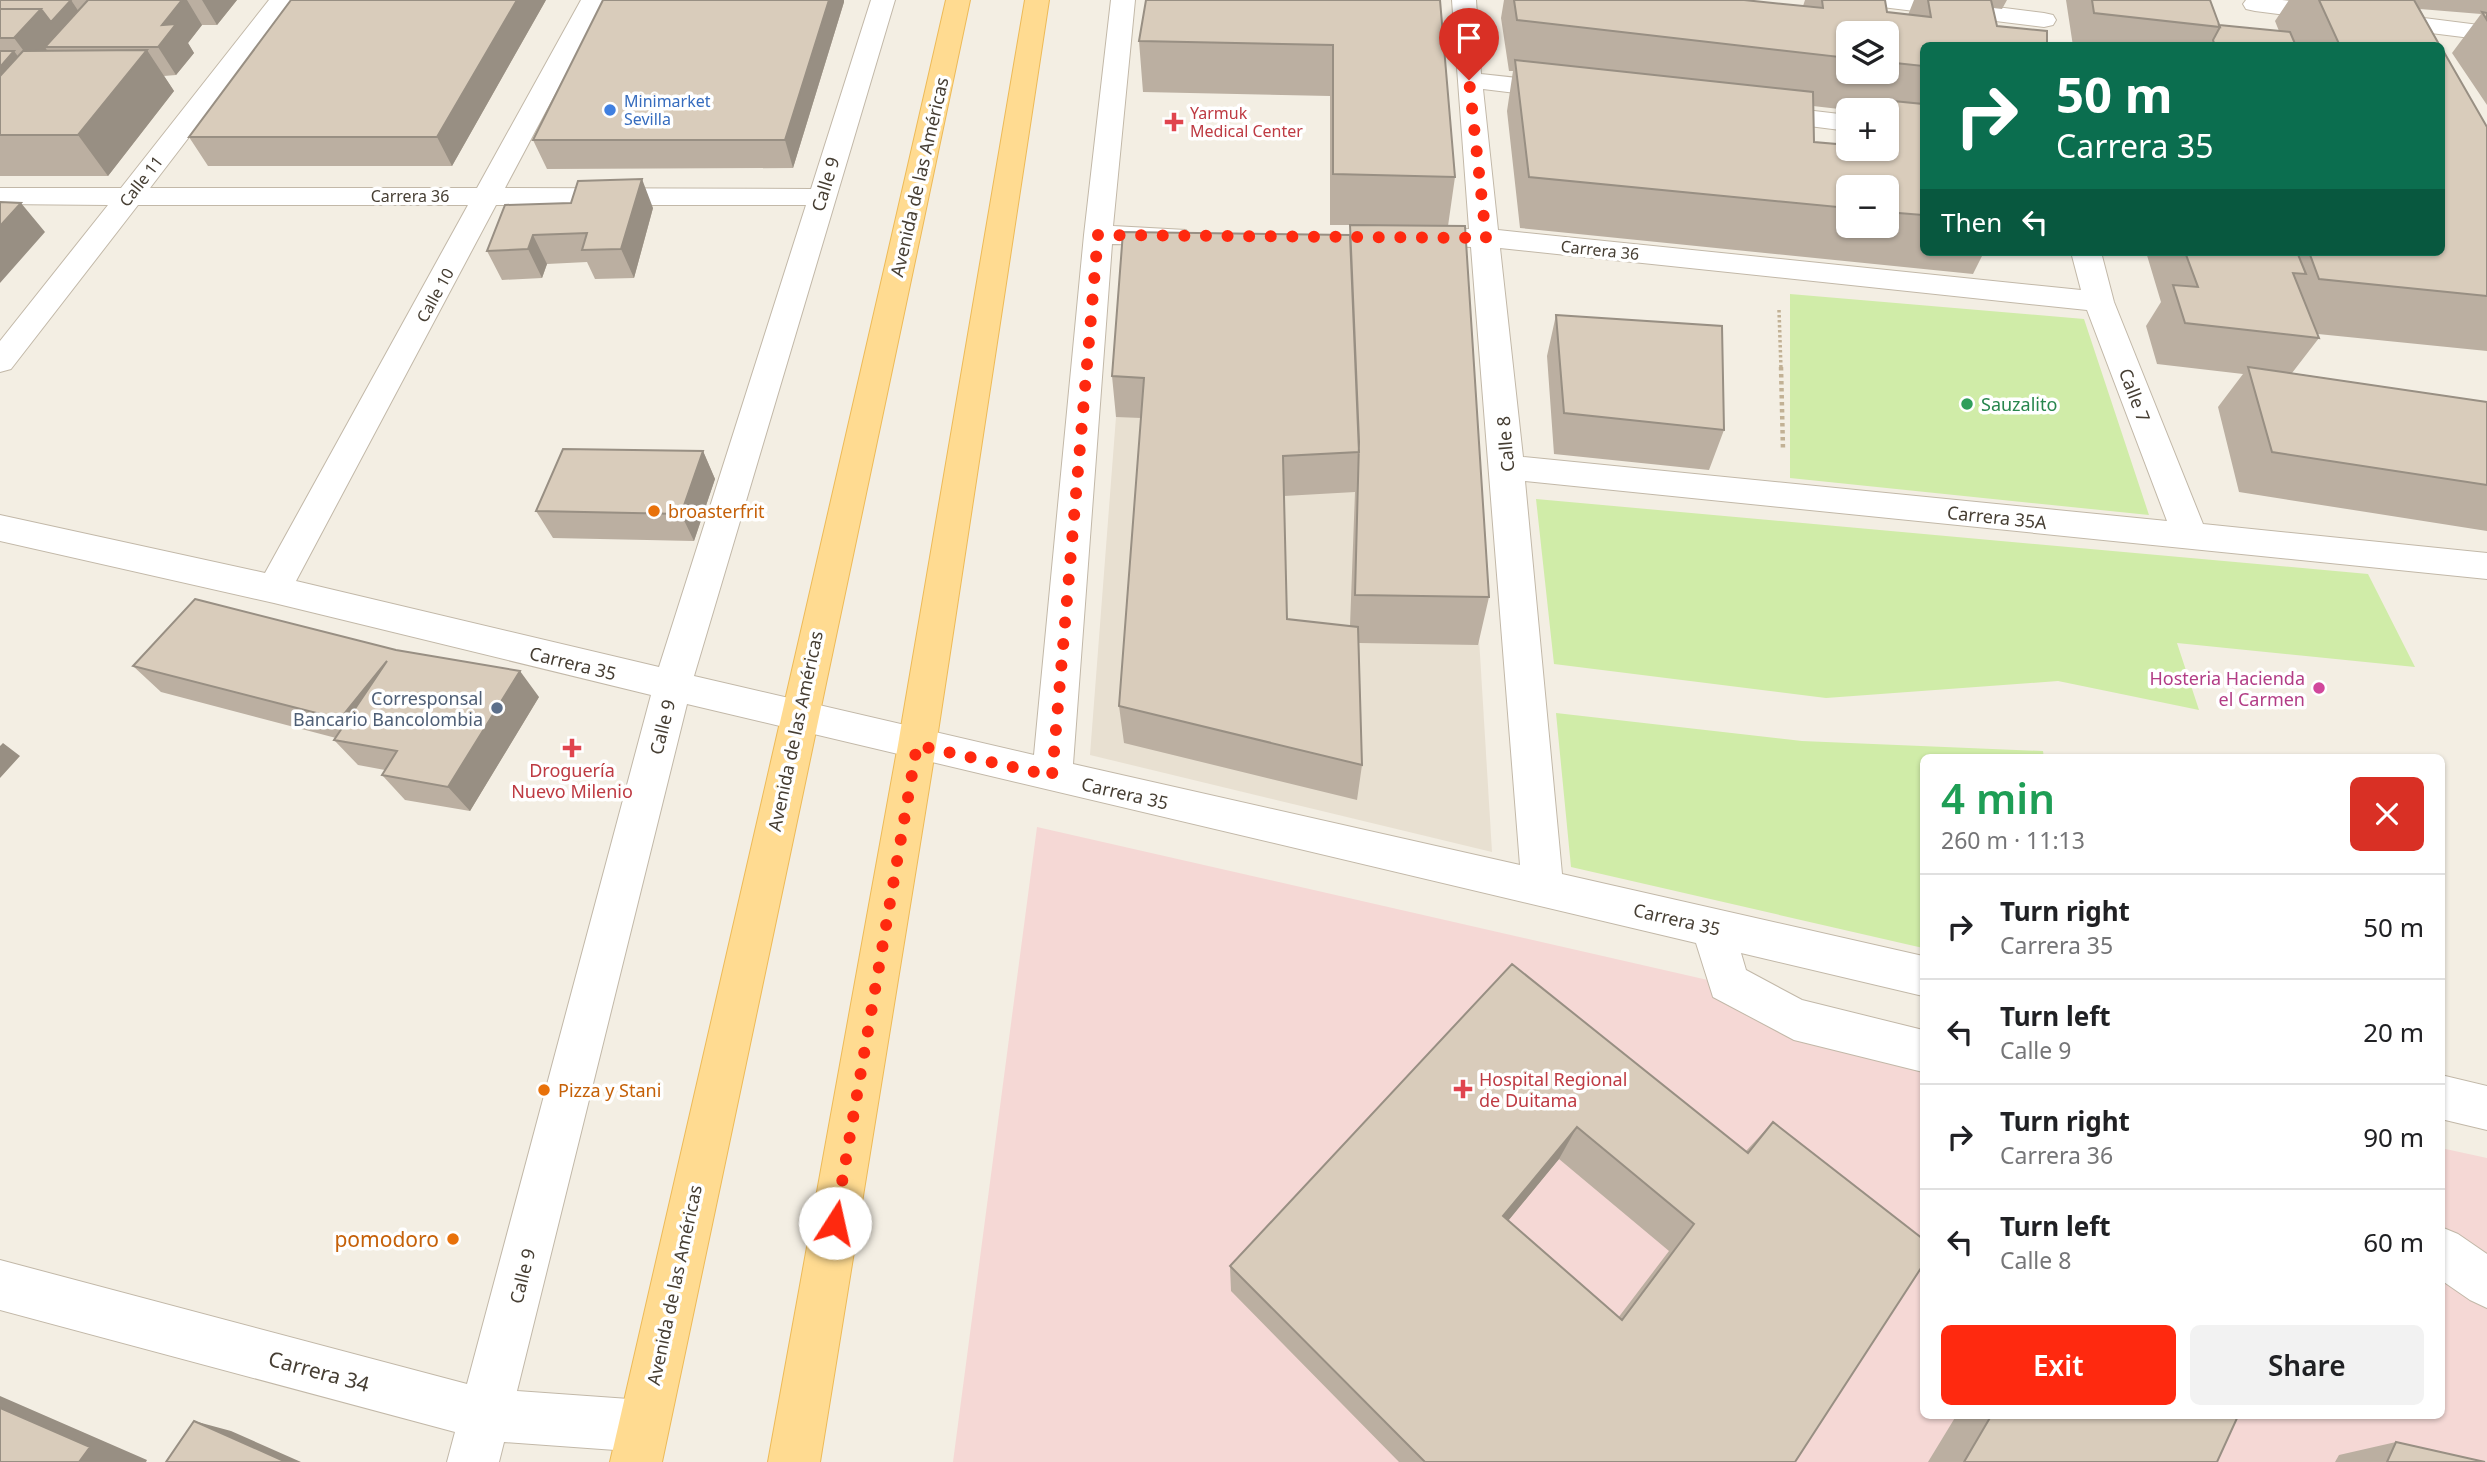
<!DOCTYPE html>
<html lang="en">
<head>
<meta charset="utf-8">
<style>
  body { margin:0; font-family:"Noto Sans",sans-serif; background:#f2f2f2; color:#202124; height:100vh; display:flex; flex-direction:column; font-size:26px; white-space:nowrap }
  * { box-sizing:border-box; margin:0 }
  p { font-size:23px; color:#757577 }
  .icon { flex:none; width:38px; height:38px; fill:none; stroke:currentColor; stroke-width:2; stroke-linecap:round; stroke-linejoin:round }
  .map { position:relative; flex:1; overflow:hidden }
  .side { position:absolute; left:1920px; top:754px; width:525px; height:665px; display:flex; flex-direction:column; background:#fff; border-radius:10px; box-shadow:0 2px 5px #0004 }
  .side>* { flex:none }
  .guide { position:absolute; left:1920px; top:42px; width:525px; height:214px; border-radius:10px; box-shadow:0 2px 5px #0004; background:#0b6e4f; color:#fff; overflow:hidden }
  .buttons { position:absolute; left:1836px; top:21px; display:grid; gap:14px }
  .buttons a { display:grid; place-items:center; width:63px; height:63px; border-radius:10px; background:#fff; box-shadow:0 2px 5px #0004; font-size:35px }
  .pin { position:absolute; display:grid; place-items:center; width:60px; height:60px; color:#fff; margin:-72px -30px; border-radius:50% 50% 50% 0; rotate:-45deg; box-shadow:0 0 7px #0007 }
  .pin .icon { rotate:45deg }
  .me { position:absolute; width:77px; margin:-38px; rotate:10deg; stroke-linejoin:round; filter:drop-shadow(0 0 5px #0008) }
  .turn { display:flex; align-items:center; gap:24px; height:147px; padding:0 21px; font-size:32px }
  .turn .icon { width:91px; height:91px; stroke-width:2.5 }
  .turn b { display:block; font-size:49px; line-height:60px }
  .then { display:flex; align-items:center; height:66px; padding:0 21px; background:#0003; gap:14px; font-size:26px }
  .round { display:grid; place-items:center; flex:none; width:74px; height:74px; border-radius:10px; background:#f2f2f2 }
  .head { display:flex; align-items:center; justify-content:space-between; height:119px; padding:0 21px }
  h1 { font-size:42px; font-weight:600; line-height:52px; color:#1e9e55 }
  .primary-button { display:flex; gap:14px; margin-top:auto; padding:14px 21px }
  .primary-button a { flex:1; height:80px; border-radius:10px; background:#ff290f; color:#fff; font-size:28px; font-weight:600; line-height:80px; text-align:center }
  .primary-button a+a { background:#f2f2f2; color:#202124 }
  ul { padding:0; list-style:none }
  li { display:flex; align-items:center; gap:21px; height:105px; padding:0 21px; border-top:2px solid #e0e0e0 }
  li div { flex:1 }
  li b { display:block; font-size:26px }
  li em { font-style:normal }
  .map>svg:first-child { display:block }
  .residential { fill:#e8e0d1 }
  .medical { fill:#f5d8d5 }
  .green { fill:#d0eca8 }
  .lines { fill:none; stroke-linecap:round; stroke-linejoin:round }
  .minor-casing { stroke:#c2b8a8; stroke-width:2 }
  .major-casing { stroke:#edba58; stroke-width:2 }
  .path-far1 { stroke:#c2b195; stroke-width:3.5; stroke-dasharray:2.5 2.5; stroke-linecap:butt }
  .path { stroke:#c2b195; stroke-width:4.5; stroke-dasharray:3.5 3.5; stroke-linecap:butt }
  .minor { fill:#fff; fill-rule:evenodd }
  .major { fill:#ffdb91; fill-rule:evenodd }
  .wall { fill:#bbafa1; fill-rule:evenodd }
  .shaded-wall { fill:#988f83 }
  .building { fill:#d9ccbb; stroke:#988f83; stroke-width:2; fill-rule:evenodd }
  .route { stroke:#ff290f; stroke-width:12; stroke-dasharray:0 21.6 }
  .shop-dot { fill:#3f7fe0; stroke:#fff; stroke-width:2.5 }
  .health-dot { fill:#e0444e; stroke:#fff; stroke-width:2.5 }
  .leisure-dot { fill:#2e9e5b; stroke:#fff; stroke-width:2.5 }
  .food-dot { fill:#e8710a; stroke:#fff; stroke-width:2.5 }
  .hotel-dot { fill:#d1479c; stroke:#fff; stroke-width:2.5 }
  .service-dot { fill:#5c6f8a; stroke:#fff; stroke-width:2.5 }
  .labels { text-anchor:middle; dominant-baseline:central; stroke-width:7; stroke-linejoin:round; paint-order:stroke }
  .far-shop-label { font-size:16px; fill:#366cbe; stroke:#fff; text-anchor:start }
  .far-health-label { font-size:16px; fill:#be3a42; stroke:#fff; text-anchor:start }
  .far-street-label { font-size:16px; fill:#463e33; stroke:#fff }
  .street-label { font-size:18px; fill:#463e33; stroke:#fff }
  .leisure-label { font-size:18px; fill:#27864d; stroke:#fff; text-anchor:start }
  .food-label { font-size:18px; fill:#c56008; stroke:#fff; text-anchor:start }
  .hotel-label { font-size:18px; fill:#b23c85; stroke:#fff; text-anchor:end }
  .service-label { font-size:18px; fill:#4e5e75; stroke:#fff; text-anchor:end }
  .health-label { font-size:18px; fill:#be3a42; stroke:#fff }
  .near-food-label { font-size:21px; fill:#c56008; stroke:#fff; text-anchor:end }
  .near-street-label { font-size:21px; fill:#463e33; stroke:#fff }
</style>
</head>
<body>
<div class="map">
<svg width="2487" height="1462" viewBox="0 0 2487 1462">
  <rect width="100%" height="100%" fill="#f3eee3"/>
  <!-- residential -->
  <path class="residential" d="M 1457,277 L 1492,852 L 1090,755 L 1116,417 Z"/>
  <!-- medical -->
  <path class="medical" d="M 1037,827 L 1923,1029 L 1923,1416 L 2441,1416 L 2441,1148 L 2487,1158 L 2487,1462 L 953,1462 Z"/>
  <!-- green -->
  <path class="green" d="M 1790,294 L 2084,319 L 2149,515 L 1790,478 Z
    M 1536,499 L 2368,574 L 2415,667 L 2177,643 L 2199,710 L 2058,681 L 1826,698 L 1554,664 Z
    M 1556,713 L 1802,741 L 2043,751 L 2044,758 L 1923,758 L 1923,948 L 1571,867 Z"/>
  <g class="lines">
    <!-- minor casing -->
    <g class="minor-casing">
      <path id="minor" d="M 269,0 L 294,0 L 150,188 L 477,188 L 581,0 L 605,0 L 505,188 L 811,189 L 871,0 L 895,0 L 694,676 L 1034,755 L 1084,235 L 1111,0 L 1135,0 L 1113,226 L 1186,230 L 1190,236 L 1186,242 L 1176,245 L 1112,244 L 1073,764 L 1520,865 L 1471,247 L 1405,243 L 1401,237 L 1405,231 L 1469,229 L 1452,0 L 1476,0 L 1481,74 L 1564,83 L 1573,85 L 1577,91 L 1573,97 L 1564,99 L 1483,89 L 1498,230 L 2081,290 L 2071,252 L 2101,252 L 2114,302 L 2203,524 L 2487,553 L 2487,579 L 1525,481 L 1562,874 L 1923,956 L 1923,996 L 1741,953 L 1746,970 L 1802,1000 L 1923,1030 L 1923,1072 L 1794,1040 L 1713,997 L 1696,943 L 687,704 L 517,1391 L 643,1400 L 661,1408 L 669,1426 L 661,1444 L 643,1452 L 504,1442 L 499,1462 L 447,1462 L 455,1432 L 0,1310 L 0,1260 L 467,1384 L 651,695 L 274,603 L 0,541 L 0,515 L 265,573 L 468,205 L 138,205 L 11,369 L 0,372 L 0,341 L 108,205 L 0,204 L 0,188 L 121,188 ZM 496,205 L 806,205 L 659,667 L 296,581 ZM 1500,248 L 2087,310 L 2167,521 L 1523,457 Z
        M 1870,0 L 1941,0 L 2044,13 L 2053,15 L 2056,20 L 2053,25 L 2044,27 L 1882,7 L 1873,5 Z
        M 2246,0 L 2282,0 L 2487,26 L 2487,40 L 2255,11 L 2246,9 L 2243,4 Z
        M 1763,105 L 1848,115 L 1848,131 L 1754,119 L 1750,113 L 1754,107 Z
        M 2441,1075 L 2487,1086 L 2487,1130 L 2441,1119 Z
        M 2441,1227 L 2458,1234 L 2487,1254 L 2487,1308 L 2470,1300 L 2441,1280 Z"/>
    </g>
    <!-- major casing -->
    <g class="major-casing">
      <path id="major" d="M 946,0 L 970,0 L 662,1462 L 610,1462 Z
        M 1025,0 L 1049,0 L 936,745 L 820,1462 L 768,1462 L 898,745 Z"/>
    </g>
    <!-- path-far1 -->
    <path class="path-far1" d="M 1779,310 L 1781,369"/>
    <!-- path -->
    <path class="path" d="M 1781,367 L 1783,449"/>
    <!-- minor -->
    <use href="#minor" class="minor"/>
    <!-- major -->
    <use href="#major" class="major"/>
  </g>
  <!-- wall -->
  <path class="wall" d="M 0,0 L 237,0 L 217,25 L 202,25 L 188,43 L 194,53 L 176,75 L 164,76 L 174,91 L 108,176 L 0,176 Z
    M 546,0 L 452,166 L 208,166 L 189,137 Z
    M 603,0 L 844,0 L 844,2 L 793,168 L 547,169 L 533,140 Z
    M 1440,0 L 1455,177 L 1448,226 L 1489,597 L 1478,645 L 1359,643 L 1362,765 L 1357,800 L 1124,743 L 1119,706 L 1141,418 L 1116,417 L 1112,376 L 1350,235 L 1350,225 L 1330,225 L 1330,96 L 1143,92 L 1139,41 ZM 1355,492 L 1350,626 L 1287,619 L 1284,496 Z
    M 1504,0 L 1744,0 L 1803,6 L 1805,0 L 1885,0 L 1887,12 L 1908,15 L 1914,0 L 2007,0 L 2002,9 L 1993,8 L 1923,46 L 1923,252 L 1984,252 L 1973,274 L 1520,228 L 1507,111 L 1513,71 L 1509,71 L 1501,18 ZM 1848,33 L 1886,33 L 1886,72 L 1848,72 ZM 1813,106 L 1848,110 L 1886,110 L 1886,149 L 1814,142 ZM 1848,187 L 1886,187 L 1886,226 L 1848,226 Z
    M 2066,0 L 2210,0 L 2219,25 L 2279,31 L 2275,21 L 2289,0 L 2487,0 L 2487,105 L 2452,53 L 2481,14 L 2420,9 L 2440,46 L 2073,46 Z
    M 2487,127 L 2487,351 L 2318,334 L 2319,338 L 2292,373 L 2487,402 L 2487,531 L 2239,492 L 2218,407 L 2243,374 L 2157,364 L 2146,326 L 2161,302 L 2146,252 L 2441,252 Z
    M 505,205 L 653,208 L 634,278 L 595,279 L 587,262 L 547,264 L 542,278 L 502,280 L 487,251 Z
    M 1556,315 L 1724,430 L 1709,470 L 1554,454 L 1547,356 Z
    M 703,451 L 715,479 L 694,541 L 553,538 L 536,511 Z
    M 133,666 L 539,697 L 470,811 L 405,800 L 382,775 L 385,770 L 358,765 L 334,740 L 336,738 L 161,692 Z
    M 1512,964 L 1746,1151 L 1773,1122 L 1795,1462 L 1399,1462 L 1231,1291 L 1230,1266 ZM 1559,1159 L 1669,1251 L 1618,1318 L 1508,1221 Z
    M 1956,1416 L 2238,1416 L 2217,1462 L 1928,1462 Z
    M 2396,1442 L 2485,1462 L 2335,1462 L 2339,1455 Z"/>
  <!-- shaded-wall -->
  <path class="shaded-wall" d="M 71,0 L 81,15 L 45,47 L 48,52 L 35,66 L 14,38 L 41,9 Z
    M 182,0 L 187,0 L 202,25 L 188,43 L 194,53 L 176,75 L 158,47 L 162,25 Z
    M 202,0 L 237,0 L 217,25 Z
    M 517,0 L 546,0 L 452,166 L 437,137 Z
    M 829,0 L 844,0 L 844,2 L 793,168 L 785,140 Z
    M 147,50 L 174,91 L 108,176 L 78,135 Z
    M 14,51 L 25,66 L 0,91 L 0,67 Z
    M 642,179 L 653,208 L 634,278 L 621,249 Z
    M 21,203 L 45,232 L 0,283 L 0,226 Z
    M 533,235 L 547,264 L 542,278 L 528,249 Z
    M 703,451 L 715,479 L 694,541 L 681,514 Z
    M 387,661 L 363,745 L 340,719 Z
    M 520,671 L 539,697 L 470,811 L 448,787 Z
    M 3,743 L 20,756 L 0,778 L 0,746 Z
    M 1577,1127 L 1559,1159 L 1489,1244 L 1503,1216 Z
    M 0,1396 L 147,1460 L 146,1462 L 79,1462 L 0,1408 Z
    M 194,1421 L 231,1431 L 301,1462 L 286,1462 Z"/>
  <!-- building -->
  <path class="building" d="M 0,0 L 71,0 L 51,22 L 41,9 L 0,9 Z
    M 88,0 L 182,0 L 162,25 L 176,24 L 158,47 L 45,47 Z
    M 291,0 L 517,0 L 437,137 L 189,137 Z
    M 603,0 L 829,0 L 785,140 L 533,140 Z
    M 1146,0 L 1440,0 L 1455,177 L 1333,174 L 1333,45 L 1139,41 Z
    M 1514,0 L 1744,0 L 1823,8 L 1822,0 L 1885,0 L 1887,12 L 1931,17 L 1928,0 L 1991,0 L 1997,26 L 2047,31 L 2047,46 L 1923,46 L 1923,66 L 1886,62 L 1886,33 L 1848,33 L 1848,58 L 1517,20 Z
    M 2092,0 L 2210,0 L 2220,27 L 2094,13 Z
    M 2319,0 L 2414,0 L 2440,46 L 2340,46 Z
    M 0,9 L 41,9 L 14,38 L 0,38 Z
    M 2482,12 L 2487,13 L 2487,20 Z
    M 2219,25 L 2290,32 L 2296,46 L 2215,46 L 2213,40 L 2220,27 Z
    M 2441,47 L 2487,127 L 2487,296 L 2319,279 L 2309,252 L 2441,252 Z
    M 147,50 L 78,135 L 0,135 L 0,76 L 23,51 Z
    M 0,51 L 14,51 L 0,67 Z
    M 1515,60 L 1813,92 L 1814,142 L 1848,145 L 1848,149 L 1886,149 L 1886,110 L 1873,110 L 1873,99 L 1923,104 L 1923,215 L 1886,212 L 1886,187 L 1848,187 L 1848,208 L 1529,177 Z
    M 642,179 L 621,249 L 582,250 L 587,233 L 533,235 L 528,249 L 487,251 L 505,205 L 571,203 L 578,181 Z
    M 0,202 L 21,203 L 0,226 Z
    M 1350,225 L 1465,226 L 1489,597 L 1355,595 L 1359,442 Z
    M 1123,232 L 1350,235 L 1359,452 L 1283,456 L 1287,619 L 1358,627 L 1362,765 L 1119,706 L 1144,378 L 1112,376 Z
    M 2185,252 L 2297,252 L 2306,274 L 2293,273 L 2319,338 L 2185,323 L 2173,285 L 2198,287 Z
    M 1556,315 L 1722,326 L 1724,430 L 1564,413 Z
    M 2248,367 L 2487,402 L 2487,485 L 2272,452 Z
    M 563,449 L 703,451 L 681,514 L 536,511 Z
    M 195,599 L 396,650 L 520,671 L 448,787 L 382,775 L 397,751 L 334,740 L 387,661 L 340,719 L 133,666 Z
    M 1512,964 L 1748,1153 L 1773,1122 L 1923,1239 L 1923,1265 L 1795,1462 L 1425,1462 L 1230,1266 ZM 1577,1127 L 1694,1224 L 1622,1320 L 1503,1216 Z
    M 0,1408 L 90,1447 L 79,1462 L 0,1462 Z
    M 1991,1416 L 2238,1416 L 2217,1462 L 1964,1462 Z
    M 194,1421 L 286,1462 L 166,1462 Z
    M 2396,1442 L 2485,1462 L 2387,1462 Z"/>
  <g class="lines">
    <!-- route -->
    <path class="route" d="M 835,1223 L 917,745 L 1052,776 L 1098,235 L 1486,238 L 1469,80"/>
  </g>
  <!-- markers -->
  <circle class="shop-dot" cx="610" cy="110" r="7"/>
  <g class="health-dot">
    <path d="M1170.5 111.5h7v7h7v7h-7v7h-7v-7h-7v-7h7z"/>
    <path d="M568.5 737.5h7v7h7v7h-7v7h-7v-7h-7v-7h7z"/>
    <path d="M1459.5 1078.5h7v7h7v7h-7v7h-7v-7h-7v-7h7z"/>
  </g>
  <circle class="leisure-dot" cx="1967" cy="404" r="7"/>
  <g class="food-dot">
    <circle cx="654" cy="511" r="7"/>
    <circle cx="544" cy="1090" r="7"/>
    <circle cx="453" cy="1239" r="7"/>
  </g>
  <circle class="hotel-dot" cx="2319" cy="688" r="7"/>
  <circle class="service-dot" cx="497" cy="708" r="7"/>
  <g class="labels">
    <!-- far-shop labels -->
    <g class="far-shop-label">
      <text x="624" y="101">Minimarket<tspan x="624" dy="18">Sevilla</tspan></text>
    </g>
    <!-- far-health labels -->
    <g class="far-health-label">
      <text x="1190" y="113">Yarmuk<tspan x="1190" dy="18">Medical Center</tspan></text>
    </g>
    <!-- far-street labels -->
    <g class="far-street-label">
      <text transform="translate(141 181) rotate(-52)">Calle 11</text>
      <text x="410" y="196">Carrera 36</text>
      <text transform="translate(1600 250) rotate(6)">Carrera 36</text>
      <text transform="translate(435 295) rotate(-61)">Calle 10</text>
    </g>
    <!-- street labels -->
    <g class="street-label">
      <text transform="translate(919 177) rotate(-77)">Avenida de las Américas</text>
      <text transform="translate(825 184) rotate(-73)">Calle 9</text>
      <text transform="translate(2135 395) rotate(69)">Calle 7</text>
      <text transform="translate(1505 444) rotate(-95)">Calle 8</text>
      <text transform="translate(1997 517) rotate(6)">Carrera 35A</text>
      <text transform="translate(573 663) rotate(14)">Carrera 35</text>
      <text transform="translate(662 727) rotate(-76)">Calle 9</text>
      <text transform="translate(795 731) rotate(-78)">Avenida de las Américas</text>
      <text transform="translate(1125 793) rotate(13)">Carrera 35</text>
      <text transform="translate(1677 919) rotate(13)">Carrera 35</text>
      <text transform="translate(522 1276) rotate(-76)">Calle 9</text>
      <text transform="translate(674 1285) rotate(-78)">Avenida de las Américas</text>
    </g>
    <!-- leisure labels -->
    <g class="leisure-label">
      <text x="1981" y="404">Sauzalito</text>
    </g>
    <!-- food labels -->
    <g class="food-label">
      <text x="668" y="511">broasterfrit</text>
      <text x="558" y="1090">Pizza y Stani</text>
    </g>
    <!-- hotel labels -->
    <g class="hotel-label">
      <text x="2305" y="678">Hosteria Hacienda<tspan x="2305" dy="21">el Carmen</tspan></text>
    </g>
    <!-- service labels -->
    <g class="service-label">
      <text x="483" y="698">Corresponsal<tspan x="483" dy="21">Bancario Bancolombia</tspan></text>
    </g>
    <!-- health labels -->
    <g class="health-label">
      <text x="572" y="770">Droguería<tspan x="572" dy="21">Nuevo Milenio</tspan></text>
      <text x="1479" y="1079" text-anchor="start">Hospital Regional<tspan x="1479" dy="21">de Duitama</tspan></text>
    </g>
    <!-- near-food labels -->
    <g class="near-food-label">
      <text x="439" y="1239">pomodoro</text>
    </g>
    <!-- near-street labels -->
    <g class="near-street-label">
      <text transform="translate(319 1371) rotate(15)">Carrera 34</text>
    </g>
  </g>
</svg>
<div class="buttons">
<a><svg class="icon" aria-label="layers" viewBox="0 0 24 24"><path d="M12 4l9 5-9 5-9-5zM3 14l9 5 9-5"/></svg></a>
<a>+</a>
<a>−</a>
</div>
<div class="pin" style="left:1469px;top:80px;background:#d93025"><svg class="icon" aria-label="arrive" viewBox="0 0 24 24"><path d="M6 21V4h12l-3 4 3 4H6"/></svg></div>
<svg class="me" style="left:835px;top:1223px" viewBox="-20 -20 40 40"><circle r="19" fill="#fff"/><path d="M0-13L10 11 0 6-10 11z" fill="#ff290f"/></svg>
<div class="guide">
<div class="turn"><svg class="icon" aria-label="right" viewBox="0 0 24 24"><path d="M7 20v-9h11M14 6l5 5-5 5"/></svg><div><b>50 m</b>Carrera 35</div></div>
<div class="then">Then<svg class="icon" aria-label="left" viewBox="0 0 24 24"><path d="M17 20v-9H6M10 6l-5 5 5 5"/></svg></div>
</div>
<section class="side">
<div class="head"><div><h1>4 min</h1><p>260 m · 11:13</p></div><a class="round" style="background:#d93025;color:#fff"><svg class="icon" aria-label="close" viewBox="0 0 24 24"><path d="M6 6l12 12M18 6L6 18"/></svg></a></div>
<ul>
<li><svg class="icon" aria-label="right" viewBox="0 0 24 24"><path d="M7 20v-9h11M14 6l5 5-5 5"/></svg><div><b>Turn right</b><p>Carrera 35</p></div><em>50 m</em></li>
<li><svg class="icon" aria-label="left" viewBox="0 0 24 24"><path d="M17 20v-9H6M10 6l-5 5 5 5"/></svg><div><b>Turn left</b><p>Calle 9</p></div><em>20 m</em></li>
<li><svg class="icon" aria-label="right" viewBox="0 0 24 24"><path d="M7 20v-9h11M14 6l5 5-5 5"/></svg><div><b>Turn right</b><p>Carrera 36</p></div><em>90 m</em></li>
<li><svg class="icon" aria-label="left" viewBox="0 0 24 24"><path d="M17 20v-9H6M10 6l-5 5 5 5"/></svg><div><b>Turn left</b><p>Calle 8</p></div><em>60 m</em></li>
</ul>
<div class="primary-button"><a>Exit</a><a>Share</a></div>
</section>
</div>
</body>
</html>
